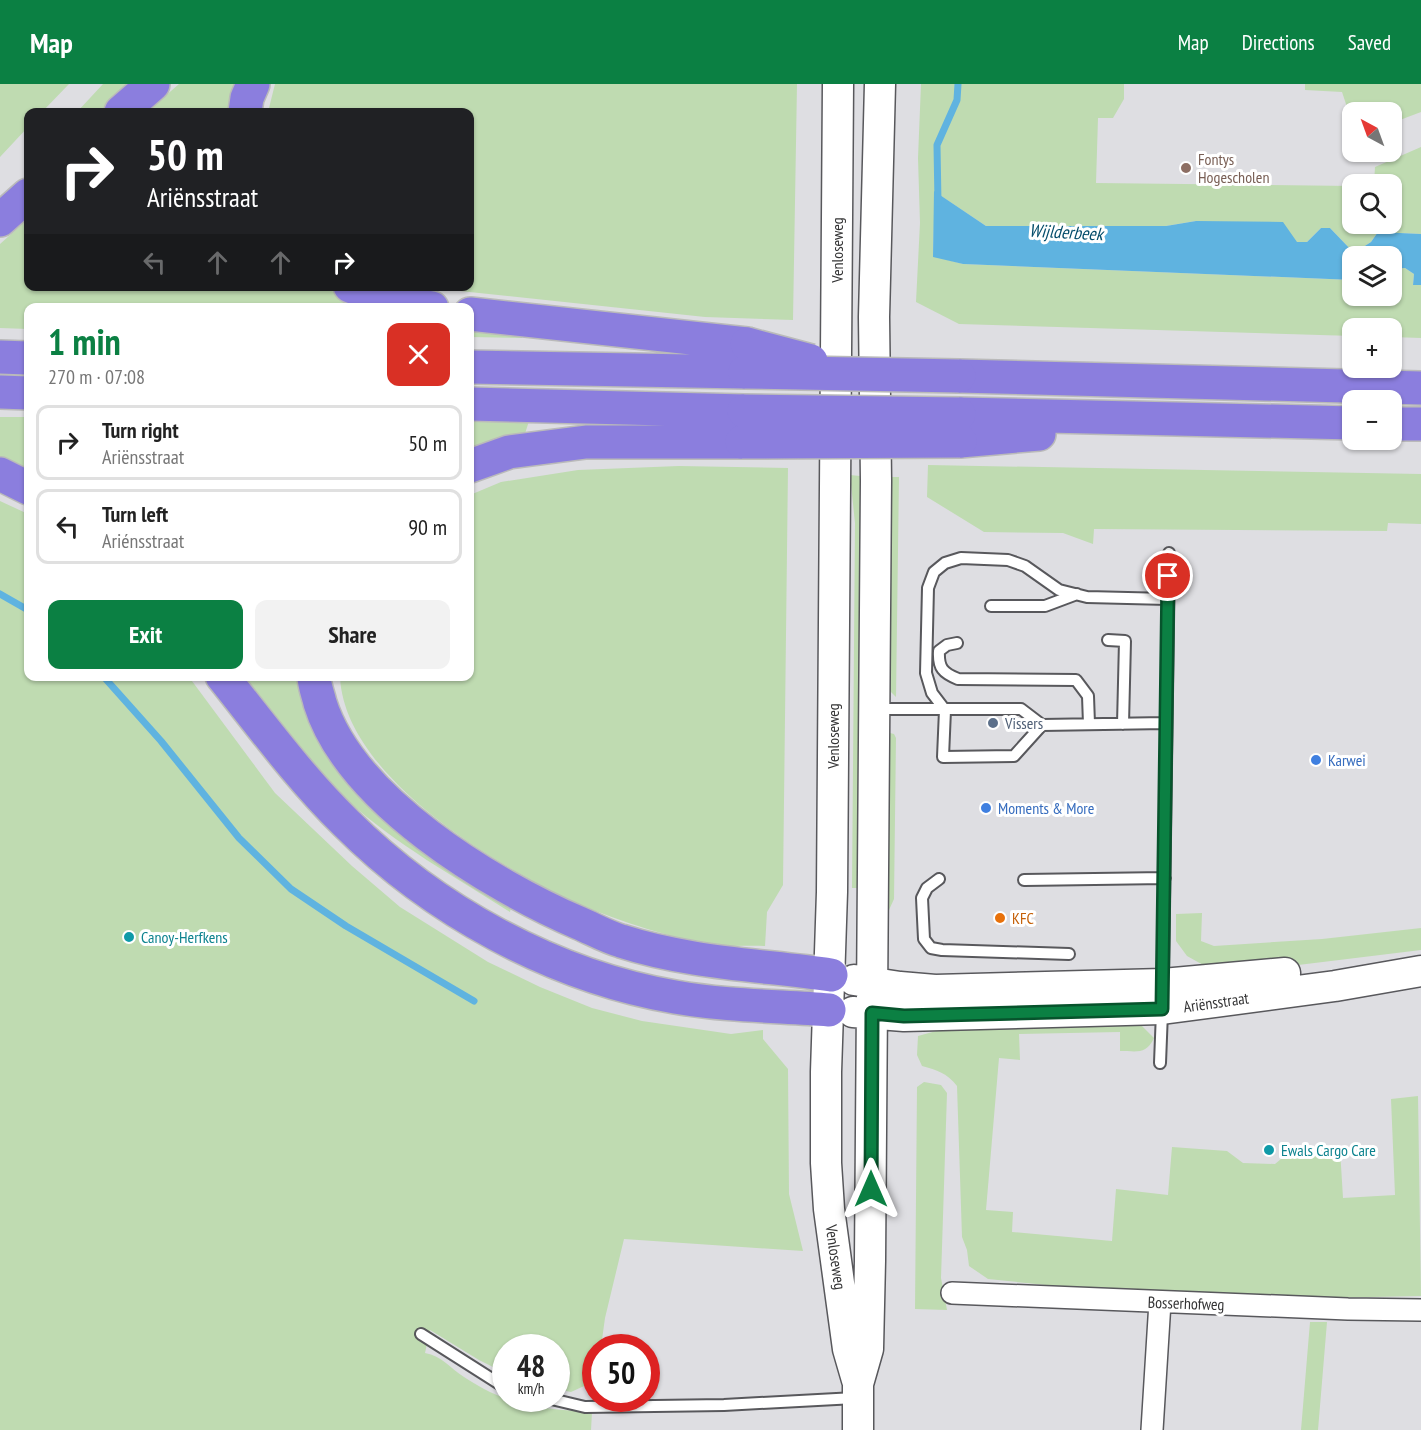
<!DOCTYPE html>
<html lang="en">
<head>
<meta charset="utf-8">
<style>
  body { margin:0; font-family:"PT Sans Narrow",sans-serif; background:#f2f2f2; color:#222; height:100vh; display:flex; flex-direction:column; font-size:22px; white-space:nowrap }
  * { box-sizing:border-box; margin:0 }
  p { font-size:20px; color:#767676 }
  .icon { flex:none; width:33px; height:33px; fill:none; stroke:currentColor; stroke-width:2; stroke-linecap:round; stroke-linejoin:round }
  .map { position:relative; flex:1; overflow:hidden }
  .drawer { position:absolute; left:24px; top:219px; width:450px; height:378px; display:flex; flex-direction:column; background:#fff; border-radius:12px; box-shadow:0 2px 4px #0004 }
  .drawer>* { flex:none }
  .top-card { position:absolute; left:24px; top:24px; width:450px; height:183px; border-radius:12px; box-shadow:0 2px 4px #0004; background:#202124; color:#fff; overflow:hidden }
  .needle { width:39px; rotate:319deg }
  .controls { position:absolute; left:1342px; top:18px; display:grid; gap:12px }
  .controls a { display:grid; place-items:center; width:60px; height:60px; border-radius:12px; background:#fff; box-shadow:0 2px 4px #0004; font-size:30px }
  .speed { position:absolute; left:492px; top:1250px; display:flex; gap:12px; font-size:30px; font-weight:700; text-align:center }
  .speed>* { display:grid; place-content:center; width:78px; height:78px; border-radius:50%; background:#fff; box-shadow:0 2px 4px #0004; line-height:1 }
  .speed small { font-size:15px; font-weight:400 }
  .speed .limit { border:9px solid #d22; background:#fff; color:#111 }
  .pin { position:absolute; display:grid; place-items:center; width:51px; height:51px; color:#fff; margin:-26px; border:3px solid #fff; border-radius:50%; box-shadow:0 2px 6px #0007 }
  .me { position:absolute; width:66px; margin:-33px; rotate:0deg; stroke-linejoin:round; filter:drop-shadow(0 0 4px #0008) }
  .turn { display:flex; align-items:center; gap:21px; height:126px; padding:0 24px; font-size:27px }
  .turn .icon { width:78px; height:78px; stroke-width:2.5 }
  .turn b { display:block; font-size:42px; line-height:51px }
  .lanes { display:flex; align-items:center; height:57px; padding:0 24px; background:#0003; justify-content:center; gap:30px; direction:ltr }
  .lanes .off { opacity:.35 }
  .round { display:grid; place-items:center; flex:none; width:63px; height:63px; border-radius:12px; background:#f2f2f2 }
  .head { display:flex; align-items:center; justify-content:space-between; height:102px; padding:0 24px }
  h1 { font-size:36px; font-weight:700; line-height:45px; color:#0b8043 }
  .primary-button { display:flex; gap:12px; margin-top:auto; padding:12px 24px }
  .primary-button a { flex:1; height:69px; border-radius:12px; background:#0b8043; color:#fff; font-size:24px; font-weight:700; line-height:69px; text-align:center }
  .primary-button a+a { background:#f2f2f2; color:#222 }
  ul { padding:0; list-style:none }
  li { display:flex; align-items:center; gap:18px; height:75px; margin:0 12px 9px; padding:0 12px; border:3px solid #e0e0e0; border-radius:12px }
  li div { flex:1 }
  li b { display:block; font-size:22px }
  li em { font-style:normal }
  header { display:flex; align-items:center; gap:36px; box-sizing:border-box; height:84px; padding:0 30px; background:#0b8043; color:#fff }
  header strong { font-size:28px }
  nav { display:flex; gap:33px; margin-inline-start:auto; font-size:21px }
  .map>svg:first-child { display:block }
  .green { fill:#bfdbb1 }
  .water { fill:#5fb3e0 }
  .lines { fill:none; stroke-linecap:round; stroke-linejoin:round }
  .stream { stroke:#5fb3e0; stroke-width:7 }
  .lane-casing { stroke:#58585c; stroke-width:14 }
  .street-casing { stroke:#58585c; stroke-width:24 }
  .secondary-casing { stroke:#58585c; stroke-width:33 }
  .highway-casing { stroke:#bababa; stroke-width:36 }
  .lane { stroke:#fff; stroke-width:10 }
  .street { stroke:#fff; stroke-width:21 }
  .secondary { stroke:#fff; stroke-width:30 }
  .highway { stroke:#8b7ede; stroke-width:33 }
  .highway-bridge-casing { stroke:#bababa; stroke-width:36; stroke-linecap:butt }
  .highway-bridge { stroke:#8b7ede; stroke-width:33 }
  .route-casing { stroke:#07532c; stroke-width:15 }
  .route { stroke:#0b8043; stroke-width:10 }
  .education-dot { fill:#8d6e63; stroke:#fff; stroke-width:2 }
  .service-dot { fill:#5c6f8a; stroke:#fff; stroke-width:2 }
  .shop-dot { fill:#3f7fe0; stroke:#fff; stroke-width:2 }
  .food-dot { fill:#e8710a; stroke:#fff; stroke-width:2 }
  .culture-dot { fill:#0f9aa8; stroke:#fff; stroke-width:2 }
  .labels { text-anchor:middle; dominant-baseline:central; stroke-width:6; stroke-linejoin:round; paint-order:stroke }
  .education-label { font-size:16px; fill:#785e54; stroke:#fff; text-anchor:start }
  .street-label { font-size:16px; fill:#343435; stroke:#fff }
  .service-label { font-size:16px; fill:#4e5e75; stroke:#fff; text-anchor:start }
  .shop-label { font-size:16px; fill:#366cbe; stroke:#fff; text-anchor:start }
  .food-label { font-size:16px; fill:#c56008; stroke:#fff; text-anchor:start }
  .culture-label { font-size:16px; fill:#0d838f; stroke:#fff; text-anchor:start }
  .water-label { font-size:18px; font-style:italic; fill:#054d6b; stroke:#fff }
</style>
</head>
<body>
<header>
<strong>Map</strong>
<nav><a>Map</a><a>Directions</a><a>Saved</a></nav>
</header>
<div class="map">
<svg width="1421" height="1346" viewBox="0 0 1421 1346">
  <rect width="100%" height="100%" fill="#dedee2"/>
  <!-- green -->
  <path class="green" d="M 0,0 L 69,0 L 42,28 L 28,28 L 28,43 L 0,73 Z
    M 103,0 L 136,0 L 105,28 L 77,28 Z
    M 179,0 L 240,0 L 235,28 L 147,28 Z
    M 275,0 L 797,0 L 793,236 L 705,233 L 422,203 L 470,202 L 470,28 L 268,28 Z
    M 921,0 L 1124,0 L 1124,15 L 1113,34 L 1098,34 L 1096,99 L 1353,102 L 1353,140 L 1392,140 L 1392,100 L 1374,100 L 1375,83 L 1421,63 L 1421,150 L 1378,148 L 1371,158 L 1354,169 L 1330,144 L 1321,144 L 1307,158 L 1297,158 L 1196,137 L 1166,142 L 986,142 L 935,108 L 933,172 L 963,180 L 1353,196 L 1353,212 L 1392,212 L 1392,185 L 1405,184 L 1414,190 L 1413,201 L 1421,201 L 1421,254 L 1392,253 L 1392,244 L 1353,244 L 1353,252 L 959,240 L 916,218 L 920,139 L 918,74 Z
    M 1305,0 L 1421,0 L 1421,28 L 1392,39 L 1392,28 L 1353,28 L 1353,41 L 1342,8 L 1305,6 Z
    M 28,135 L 28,202 L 323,203 L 369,223 L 28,224 L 28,245 L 0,244 L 0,160 Z
    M 470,239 L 522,244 L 522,254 L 470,253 Z
    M 0,333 L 28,333 L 28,396 L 0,382 Z
    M 470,337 L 529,337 L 523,356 L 470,370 Z
    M 928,381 L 1421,390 L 1421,440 L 1388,439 L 1387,447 L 1094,445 L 1093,460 L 1063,449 L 984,448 L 927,413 Z
    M 679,382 L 788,384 L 783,801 L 767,828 L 765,862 C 745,861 721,864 702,859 C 653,849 605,832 560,812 C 547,806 535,799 524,792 C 455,754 344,678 340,593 L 470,592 L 470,411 L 501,398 L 578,386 Z
    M 850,391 L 860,392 L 864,438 L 861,804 L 852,804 L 855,439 Z
    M 889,393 L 899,393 L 896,613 L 890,607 L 889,603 Z
    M 0,417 L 28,430 L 28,592 L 189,593 L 275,709 L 352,782 L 400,823 L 488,878 L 540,903 L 592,924 L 642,937 L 731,950 L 763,946 L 763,955 L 788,985 L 789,1110 L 803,1167 L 624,1155 L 605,1234 L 601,1263 L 596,1263 L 595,1297 L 571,1308 L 557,1305 L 556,1263 L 506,1263 L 505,1289 L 479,1276 L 430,1246 L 425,1269 C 442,1272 450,1284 464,1293 C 470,1297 477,1301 484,1305 C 518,1323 554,1326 592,1328 L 591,1346 L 0,1346 Z
    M 235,593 L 304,593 L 306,612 L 511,823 L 510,828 C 455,793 397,761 348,717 C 306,680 270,636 235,593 Z
    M 890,649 L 894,650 L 896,654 L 894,815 L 889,826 L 886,825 L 888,652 Z
    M 1202,829 L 1201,857 L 1214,862 L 1322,855 L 1421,844 L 1421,866 L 1290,882 L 1205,882 L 1187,872 L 1176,857 L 1176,830 Z
    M 1140,940 L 1154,954 C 1146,971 1137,967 1120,967 L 1120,948 L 1019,950 L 1020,976 L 999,974 L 986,1126 L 1013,1128 L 1012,1148 L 1112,1157 L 1116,1105 L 1168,1111 L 1172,1063 L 1227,1067 L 1243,1079 L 1275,1080 L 1287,1070 L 1340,1065 L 1343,1114 L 1395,1111 L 1391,1015 L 1418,1012 L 1421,1212 L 1324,1214 L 1056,1202 L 988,1195 L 969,1182 L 967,1166 L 962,1153 L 957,1002 C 947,989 937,986 922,982 L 917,971 L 918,952 L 947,944 Z
    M 924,998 L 941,1001 L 947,1009 L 941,1194 L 947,1226 L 915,1225 L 917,1003 Z
    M 1310,1238 L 1327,1238 L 1318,1346 L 1301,1346 Z"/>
  <!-- water -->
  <path class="water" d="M 934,107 L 986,142 L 1166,142 L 1196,137 L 1283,138 L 1297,158 L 1307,158 L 1321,144 L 1330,144 L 1354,169 L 1371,158 L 1378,148 L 1421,150 L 1421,201 L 1413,201 L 1414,190 L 1405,184 L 1392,185 L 1392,172 L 1353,172 L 1353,196 L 963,180 L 933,173 Z"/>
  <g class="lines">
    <!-- stream -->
    <path class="stream" d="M 938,119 L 937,61 L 957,16 L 958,0
      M 0,510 L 28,526
      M 103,592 L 161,657 L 239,754 L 291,805 L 346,842 L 474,917"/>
    <!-- lane casing -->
    <g class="lane-casing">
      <path id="lane" d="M 991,522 L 1045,522 L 1077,510
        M 1108,556 L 1125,557 L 1123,640
        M 957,559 L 947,561 L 939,567 C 938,584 943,589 958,595 L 1076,596 L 1088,612 L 1089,640
        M 875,625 L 1021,625 L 1042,641
        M 1166,639 L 1042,641 L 1014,672 L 943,673 L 945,626 L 932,609 L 926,589 L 928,504 L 934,488 L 945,479 L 961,474 L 1008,476 L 1025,482 L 1059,506 L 1087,513 L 1168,515
        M 939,795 L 927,804 L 922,814 L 924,855 L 931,864 L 942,866 L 1069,870
        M 1024,796 L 1165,794
        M 1163,897 L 1169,469
        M 1160,979 L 1162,928
        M 421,1250 L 506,1304
        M 547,1314 L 585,1323 L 724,1321 L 855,1314"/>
    </g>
    <!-- street casing -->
    <g class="street-casing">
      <path id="street" d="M 952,1209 L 1348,1225 L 1421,1226
        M 1152,1346 L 1160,1218"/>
    </g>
    <!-- secondary casing -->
    <g class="secondary-casing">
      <path id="secondary" d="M 838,0 L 832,808 L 826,988 L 826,1079 L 829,1125 L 848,1265 L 857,1296
        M 854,896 L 900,903 L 935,906 L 1163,900 L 1285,889
        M 853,928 L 904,932 L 1162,925 L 1335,902 L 1421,887
        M 858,1346 L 858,1300 L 868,1265 L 870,1177 L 876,397 L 874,233 L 880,0"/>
    </g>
    <!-- highway casing -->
    <g class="highway-casing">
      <path id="highway" d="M 121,28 L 153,0
        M 245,28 L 247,14 L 253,0
        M 0,136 L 28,111
        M 350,202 L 382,215 L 432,224
        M 470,230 L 747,260
        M 0,273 L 28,274
        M 470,283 L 745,288
        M 959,292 L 1421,304
        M 0,308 L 28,309
        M 470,320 L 744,327
        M 959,330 L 1353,339
        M 1392,340 L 1421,340
        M 960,357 L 1039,350
        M 470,382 L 509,368 L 586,358 L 742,358
        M 0,390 L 28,404
        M 222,592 C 262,642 300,694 346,739 C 433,826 553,892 675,913 C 726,922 778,922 829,926
        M 314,592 C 314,601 318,610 320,619 C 350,716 491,801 579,839 C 593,845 607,853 621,857 C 689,879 761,881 831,891"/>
    </g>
    <!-- lane -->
    <use href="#lane" class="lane"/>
    <!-- street -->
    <use href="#street" class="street"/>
    <!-- secondary -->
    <use href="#secondary" class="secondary"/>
    <!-- highway -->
    <use href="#highway" class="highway"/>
    <!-- highway-bridge casing -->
    <g class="highway-bridge-casing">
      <path id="highway-bridge" d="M 747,260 L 811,277
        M 745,288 L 959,292
        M 744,327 L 959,330
        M 742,358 L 960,357"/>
    </g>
    <!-- highway-bridge -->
    <use href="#highway-bridge" class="highway-bridge"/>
  </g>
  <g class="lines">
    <!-- route casing -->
    <g class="route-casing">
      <path id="route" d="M 871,1105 L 872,929 L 904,932 L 1162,925 L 1168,492"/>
    </g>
    <!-- route -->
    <use href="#route" class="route"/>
  </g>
  <!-- markers -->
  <circle class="education-dot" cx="1186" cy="84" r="6"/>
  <circle class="service-dot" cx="993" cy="639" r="6"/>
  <g class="shop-dot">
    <circle cx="1316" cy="676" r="6"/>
    <circle cx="986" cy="724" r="6"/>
  </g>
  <circle class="food-dot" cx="1000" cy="834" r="6"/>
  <g class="culture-dot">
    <circle cx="129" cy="853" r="6"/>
    <circle cx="1269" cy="1066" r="6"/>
  </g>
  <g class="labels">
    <!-- education labels -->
    <g class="education-label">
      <text x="1198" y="75">Fontys<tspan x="1198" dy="18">Hogescholen</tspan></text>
    </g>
    <!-- street labels -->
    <g class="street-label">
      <text transform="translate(837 166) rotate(-90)">Venloseweg</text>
      <text transform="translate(833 652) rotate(-90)">Venloseweg</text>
      <text transform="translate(1216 918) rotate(-8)">Ariënsstraat</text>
      <text transform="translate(836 1173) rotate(82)">Venloseweg</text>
      <text transform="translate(1186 1219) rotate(2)">Bosserhofweg</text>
    </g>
    <!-- service labels -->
    <g class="service-label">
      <text x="1005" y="639">Vissers</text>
    </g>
    <!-- shop labels -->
    <g class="shop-label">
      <text x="1328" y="676">Karwei</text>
      <text x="998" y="724">Moments &amp; More</text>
    </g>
    <!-- food labels -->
    <g class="food-label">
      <text x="1012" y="834">KFC</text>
    </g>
    <!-- culture labels -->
    <g class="culture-label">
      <text x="141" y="853">Canoy-Herfkens</text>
      <text x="1281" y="1066">Ewals Cargo Care</text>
    </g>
    <!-- water labels -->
    <g class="water-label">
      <text transform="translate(1066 148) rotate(3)">Wijlderbeek</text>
    </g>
  </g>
</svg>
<div class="controls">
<a><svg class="needle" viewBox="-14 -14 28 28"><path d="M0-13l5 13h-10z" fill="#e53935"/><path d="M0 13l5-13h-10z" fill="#767676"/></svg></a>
<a><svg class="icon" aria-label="search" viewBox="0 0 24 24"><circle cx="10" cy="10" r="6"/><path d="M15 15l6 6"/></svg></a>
<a><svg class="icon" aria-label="layers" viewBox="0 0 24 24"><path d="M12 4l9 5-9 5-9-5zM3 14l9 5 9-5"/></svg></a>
<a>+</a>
<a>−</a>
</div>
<div class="speed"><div>48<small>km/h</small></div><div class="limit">50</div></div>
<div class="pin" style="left:1168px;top:492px;background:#d93025"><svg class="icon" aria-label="arrive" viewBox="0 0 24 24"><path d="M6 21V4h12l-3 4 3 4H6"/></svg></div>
<svg class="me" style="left:871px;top:1105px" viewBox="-20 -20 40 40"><path d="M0-17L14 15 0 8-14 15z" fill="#0b8043" stroke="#fff" stroke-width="4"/></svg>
<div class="top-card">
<div class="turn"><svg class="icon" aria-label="right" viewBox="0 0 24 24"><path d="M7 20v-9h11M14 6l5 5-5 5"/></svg><div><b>50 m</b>Ariënsstraat</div></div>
<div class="lanes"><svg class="icon off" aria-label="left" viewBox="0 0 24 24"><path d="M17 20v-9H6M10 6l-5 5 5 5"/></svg><svg class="icon off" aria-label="ahead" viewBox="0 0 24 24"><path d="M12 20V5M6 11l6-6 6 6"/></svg><svg class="icon off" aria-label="ahead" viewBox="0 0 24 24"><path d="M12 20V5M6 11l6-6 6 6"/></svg><svg class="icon" aria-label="right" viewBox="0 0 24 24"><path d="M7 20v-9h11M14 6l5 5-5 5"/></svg></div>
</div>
<section class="drawer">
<div class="head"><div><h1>1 min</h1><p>270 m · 07:08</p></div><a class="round" style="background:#d93025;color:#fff"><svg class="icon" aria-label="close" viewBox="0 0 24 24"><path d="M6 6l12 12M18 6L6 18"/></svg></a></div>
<ul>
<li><svg class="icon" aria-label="right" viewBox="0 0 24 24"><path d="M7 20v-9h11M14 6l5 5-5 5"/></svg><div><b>Turn right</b><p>Ariënsstraat</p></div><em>50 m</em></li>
<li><svg class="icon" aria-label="left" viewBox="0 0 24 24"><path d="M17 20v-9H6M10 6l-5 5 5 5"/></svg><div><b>Turn left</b><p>Ariénsstraat</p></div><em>90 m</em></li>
</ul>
<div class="primary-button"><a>Exit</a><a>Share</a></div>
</section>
</div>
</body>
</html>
